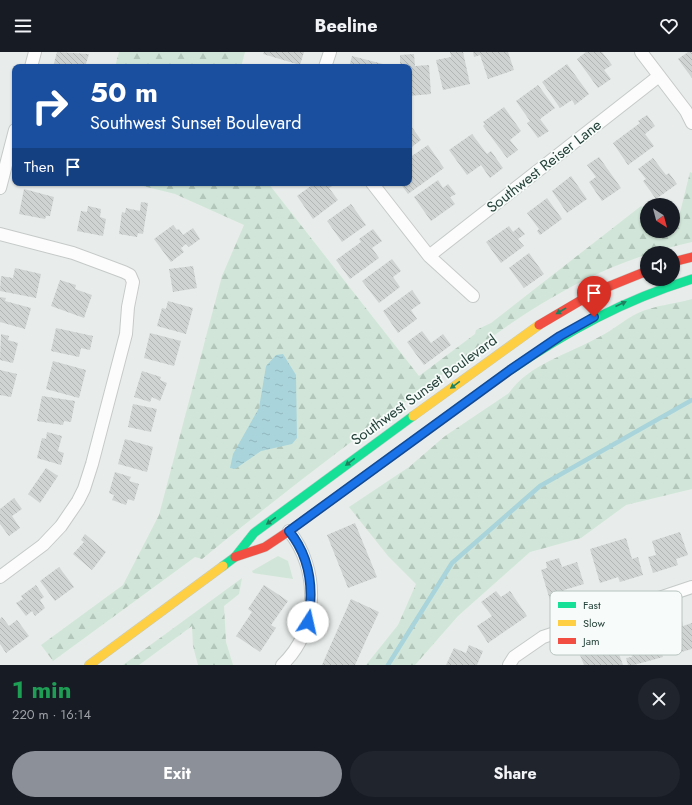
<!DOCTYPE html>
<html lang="en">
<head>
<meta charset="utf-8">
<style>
  body { margin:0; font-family:Jost,sans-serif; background:#20242c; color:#f1f3f6; height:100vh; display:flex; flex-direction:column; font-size:15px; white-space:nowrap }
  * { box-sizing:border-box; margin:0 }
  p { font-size:13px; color:#9ea1a6 }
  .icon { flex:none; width:22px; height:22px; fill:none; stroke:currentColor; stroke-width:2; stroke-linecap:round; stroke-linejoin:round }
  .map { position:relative; height:613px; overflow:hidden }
  .drawer { display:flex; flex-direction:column; background:#171b24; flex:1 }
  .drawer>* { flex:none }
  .hud { position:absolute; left:12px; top:12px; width:400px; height:122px; border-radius:8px; box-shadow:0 1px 3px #0004; background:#1a4fa0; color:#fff; overflow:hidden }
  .needle { width:26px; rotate:144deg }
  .controls { position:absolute; left:640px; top:146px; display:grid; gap:8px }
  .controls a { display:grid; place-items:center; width:40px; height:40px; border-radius:50%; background:#171b24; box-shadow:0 1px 3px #0004; font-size:20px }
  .pin { position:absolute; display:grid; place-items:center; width:34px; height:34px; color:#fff; margin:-41px -17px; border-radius:50% 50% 50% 0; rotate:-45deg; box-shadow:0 0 4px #0007 }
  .pin .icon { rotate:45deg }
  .me { position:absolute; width:44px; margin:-22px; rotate:10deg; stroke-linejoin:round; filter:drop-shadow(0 0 3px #0008) }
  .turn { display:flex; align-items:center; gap:14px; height:84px; padding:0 12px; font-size:18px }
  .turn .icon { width:52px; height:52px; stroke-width:2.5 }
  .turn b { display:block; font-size:28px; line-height:34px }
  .then { display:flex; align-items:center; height:38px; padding:0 12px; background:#0003; gap:8px; font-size:15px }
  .round { display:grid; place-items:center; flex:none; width:42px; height:42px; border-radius:21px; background:#20242c }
  .headline { display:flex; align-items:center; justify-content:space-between; height:68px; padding:0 12px }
  h1 { font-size:24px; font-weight:700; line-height:30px; color:#1e9e55 }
  .action { display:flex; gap:8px; margin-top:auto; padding:8px 12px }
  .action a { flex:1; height:46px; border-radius:24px; background:#8c9099; color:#fff; font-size:16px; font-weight:700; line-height:46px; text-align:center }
  .action a+a { background:#20242c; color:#f1f3f6 }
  header { display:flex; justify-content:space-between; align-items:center; height:52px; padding:0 12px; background:#171b24; font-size:18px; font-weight:700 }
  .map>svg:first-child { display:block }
  .green { fill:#d1e6d8 }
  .forest { fill:url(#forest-firs) }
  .water { fill:url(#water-ripples) }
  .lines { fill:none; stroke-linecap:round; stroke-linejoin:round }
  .stream { stroke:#a9d4db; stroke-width:4.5 }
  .building { fill:url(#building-back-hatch) }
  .street-casing { stroke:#c5cac8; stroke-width:14 }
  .fast-casing { stroke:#c3cbc8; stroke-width:10 }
  .slow-casing { stroke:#c3cbc8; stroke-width:10 }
  .jam-casing { stroke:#c3cbc8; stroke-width:10 }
  .street { stroke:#fcfcfc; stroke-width:12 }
  .fast { stroke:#16e098; stroke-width:9 }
  .slow { stroke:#ffcf43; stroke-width:9 }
  .jam { stroke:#f24e42; stroke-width:9 }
  .oneway { fill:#1e8160 }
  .route-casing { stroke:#114b97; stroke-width:10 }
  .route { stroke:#1a73e8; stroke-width:7 }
  .labels { text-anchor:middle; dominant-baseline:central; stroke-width:3.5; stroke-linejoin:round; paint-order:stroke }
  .street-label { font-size:15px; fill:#24423a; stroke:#f7fbf9 }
  .key { fill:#f7fbf9; stroke:#b8c4c0; stroke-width:1 }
  .key-label { font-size:11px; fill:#24423a }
</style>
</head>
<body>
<header><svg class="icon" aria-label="menu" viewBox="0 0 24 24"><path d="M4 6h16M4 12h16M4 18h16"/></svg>Beeline<svg class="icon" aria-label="heart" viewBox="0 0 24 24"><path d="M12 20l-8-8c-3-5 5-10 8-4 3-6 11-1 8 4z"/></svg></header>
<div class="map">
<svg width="692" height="613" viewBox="0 0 692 613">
  <defs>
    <pattern id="forest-firs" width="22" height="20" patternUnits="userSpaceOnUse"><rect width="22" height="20" fill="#d1e6d8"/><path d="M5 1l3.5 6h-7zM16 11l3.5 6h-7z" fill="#b3c6ba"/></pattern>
    <pattern id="water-ripples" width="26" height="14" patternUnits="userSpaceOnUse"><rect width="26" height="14" fill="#a9d4db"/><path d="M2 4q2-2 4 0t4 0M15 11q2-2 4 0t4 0" fill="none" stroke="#91b7bd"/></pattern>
    <pattern id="building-back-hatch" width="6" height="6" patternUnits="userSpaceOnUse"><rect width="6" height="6" fill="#cfd4d2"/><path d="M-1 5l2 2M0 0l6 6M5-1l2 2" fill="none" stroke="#b2b7b5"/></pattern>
  </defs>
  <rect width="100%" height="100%" fill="#e8edeb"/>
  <!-- green -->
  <path class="green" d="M 278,504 L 288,509 L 293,527 L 253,521 L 252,519 Z"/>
  <!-- forest -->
  <path class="forest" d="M 119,0 L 245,0 L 241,15 L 115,15 Z
    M 690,120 L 692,121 L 692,190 C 643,201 597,219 553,245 C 505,272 462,308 418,341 C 344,394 273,449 202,507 L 195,505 L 53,609 L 41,593 L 123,533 L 159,463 L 222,224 L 244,173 L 175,142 L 131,131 L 268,131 L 419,324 L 475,282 L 476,278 L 491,271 L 641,154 L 647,159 L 647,179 L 672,179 L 675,181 Z
    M 692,247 L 692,437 L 626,453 L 581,486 L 530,500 L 458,564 L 415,613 L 366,613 L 398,573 L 416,532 L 388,504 L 349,455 L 409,415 L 445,384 L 509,341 C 529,312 569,302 599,285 C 613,278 625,267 638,261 C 656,253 674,252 692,247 Z
    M 242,526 L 239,542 L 224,554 L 226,590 L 233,613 L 198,613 L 193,594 L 192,574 L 139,613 L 123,613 Z"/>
  <!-- water -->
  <path class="water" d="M 283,302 L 296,323 L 297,386 L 292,392 L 261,399 L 235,417 L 230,416 L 233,402 L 259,356 L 266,314 L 276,303 Z"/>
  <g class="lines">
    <!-- stream -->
    <path class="stream" d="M 388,613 L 452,511 L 540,434 L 692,348"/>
  </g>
  <!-- building -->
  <path class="building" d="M 57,0 L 89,2 L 85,15 L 53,15 Z
    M 264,0 L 304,0 L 300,13 L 263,2 Z
    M 450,0 L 463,0 L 470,32 L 443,38 L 436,8 L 451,5 Z
    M 473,0 L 508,0 L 514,18 L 488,27 L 480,3 L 474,5 Z
    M 586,0 L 602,0 L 612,13 L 604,18 L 611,27 L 598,36 L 577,7 Z
    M 688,0 L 692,0 L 692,26 L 678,7 Z
    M 414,2 L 415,14 L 429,13 L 431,42 L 409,44 L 409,15 L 400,15 L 400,3 Z
    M 352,4 L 383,12 L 382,15 L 349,15 Z
    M 567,12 L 589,42 L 575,53 L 572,48 L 560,56 L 542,30 Z
    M 538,33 L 555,56 L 540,67 L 549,79 L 538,86 L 527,71 L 530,69 L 516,49 Z
    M 504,55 L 521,79 L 510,88 L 518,98 L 507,106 L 483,74 L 485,72 L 483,70 Z
    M 647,63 L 655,74 L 645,82 L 654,94 L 628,113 L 613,91 L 640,71 L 638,69 Z
    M 409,71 L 421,88 L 409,97 Z
    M 472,82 L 487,102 L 491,99 L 503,116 L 490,126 L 481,113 L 467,123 L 449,98 Z
    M 428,93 L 444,116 L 408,142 L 400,131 L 409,131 L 409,124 L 411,123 L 409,120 L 409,106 Z
    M 599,105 L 621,136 L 602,149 L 589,130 L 596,125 L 587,113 Z
    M 653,106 L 666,123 L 669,121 L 677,132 L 656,147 L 643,129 L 646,127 L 638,117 Z
    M 571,124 L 587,147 L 567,161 L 552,139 Z
    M 438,128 L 443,136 L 448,132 L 456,142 L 450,145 L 455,152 L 431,169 L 414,145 Z
    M 315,131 L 337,131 L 329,136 L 338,148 L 313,167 L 297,144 Z
    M 24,137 L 54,145 L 50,164 L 46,164 L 45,167 L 19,162 Z
    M 547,146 L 562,167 L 540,183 L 537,179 L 539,177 L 527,161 Z
    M 141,150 L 148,151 L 143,182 L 138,181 L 137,185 L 119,182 L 122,160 L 125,161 L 126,156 L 140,159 Z
    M 351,152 L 366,173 L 342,190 L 327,169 Z
    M 88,154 L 101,157 L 100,165 L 106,167 L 103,184 L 77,179 L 81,159 L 87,160 Z
    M 173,173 L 177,178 L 179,177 L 183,183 L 193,176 L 200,187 L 189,195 L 186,192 L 181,196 L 184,200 L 171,210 L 154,187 Z
    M 509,174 L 513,180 L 519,175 L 525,182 L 518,187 L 524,194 L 501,211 L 486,190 Z
    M 373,177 L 382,189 L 372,196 L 379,206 L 350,227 L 336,208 L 361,190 L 359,187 Z
    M 529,201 L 544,222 L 524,236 L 509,216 Z
    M 392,207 L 401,219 L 393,225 L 400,235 L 379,251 L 362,229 Z
    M 193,214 L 197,236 L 173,240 L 169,217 Z
    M 15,216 L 41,222 L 36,246 L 0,239 L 1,224 L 13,226 Z
    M 60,228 L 76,233 L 75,237 L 92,243 L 84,266 L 51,254 Z
    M 412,238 L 421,251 L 411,258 L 417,267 L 398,281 L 383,259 Z
    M 0,245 L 6,246 L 5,249 L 31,256 L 25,277 L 0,270 Z
    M 168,249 L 193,256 L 186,282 L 157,274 L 162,256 L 166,257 Z
    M 56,276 L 93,284 L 90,298 L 81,296 L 79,305 L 51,299 Z
    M 422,279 L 431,291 L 443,282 L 451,293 L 424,313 L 407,290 Z
    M 150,281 L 181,289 L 174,314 L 144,306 Z
    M 1,282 L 9,284 L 8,288 L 18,291 L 13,311 L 0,308 Z
    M 53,309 L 86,318 L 79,346 L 46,337 Z
    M 0,318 L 17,322 L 11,345 L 0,343 Z
    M 142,319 L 161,325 L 160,328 L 167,331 L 160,349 L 152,345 L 150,350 L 134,345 Z
    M 42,344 L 75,349 L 71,370 L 64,369 L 63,373 L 37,369 Z
    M 133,352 L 157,357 L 151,380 L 128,375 Z
    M 47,380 L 62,384 L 58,399 L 64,401 L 61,413 L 37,406 L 42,386 L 46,387 Z
    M 125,387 L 153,395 L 147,420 L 118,412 Z
    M 46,416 L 58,424 L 40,451 L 28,442 Z
    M 115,420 L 131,425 L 129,429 L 139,432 L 134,449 L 128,447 L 126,453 L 112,448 L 114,443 L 109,441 Z
    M 14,446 L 22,457 L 12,464 L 20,476 L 9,484 L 0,472 L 0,457 Z
    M 355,471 L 377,525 L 348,536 L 327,483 Z
    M 680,480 L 688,503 L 676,507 L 678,513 L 653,521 L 648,505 L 656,503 L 652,489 Z
    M 85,482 L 106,500 L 92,518 L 73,502 L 84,490 L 81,488 Z
    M 626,486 L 632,507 L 638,505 L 643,523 L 620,530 L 618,525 L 600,531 L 590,497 Z
    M 559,506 L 562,515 L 577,510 L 584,532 L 564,538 L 568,550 L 552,555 L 541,518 L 547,516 L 546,510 Z
    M 59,515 L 74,535 L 55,549 L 40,529 Z
    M 36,533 L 44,545 L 40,548 L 45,556 L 35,564 L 32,559 L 26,564 L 16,551 L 23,547 L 21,544 Z
    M 264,533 L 288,549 L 271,573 L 276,576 L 260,600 L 236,584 L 252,560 L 248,557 Z
    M 496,539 L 501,545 L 510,539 L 527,564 L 488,591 L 477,574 L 492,564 L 481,550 Z
    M 351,547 L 379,560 L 367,586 L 355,613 L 322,613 Z
    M 2,565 L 9,574 L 17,568 L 29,584 L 6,601 L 0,592 L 0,567 Z
    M 682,569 L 683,574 L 692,571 L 692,597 L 674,602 L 666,574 Z
    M 655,577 L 663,605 L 634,613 L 628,613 L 626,606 L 632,605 L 626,586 Z
    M 469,593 L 483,599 L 477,613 L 446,613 L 454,596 L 466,601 Z
    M 616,594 L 623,613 L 584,613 L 580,603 L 593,598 L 594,602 Z"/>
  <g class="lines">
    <!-- street casing -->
    <g class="street-casing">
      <path id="street" d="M 641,0 L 686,59 L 692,71
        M 31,15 L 35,0
        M 325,15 L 330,0
        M 372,131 L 429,204 L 473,244
        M 0,136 L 15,78
        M 0,182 L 73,201 L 124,220 L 130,223 L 133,230 L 128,255 L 126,282 L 92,412 L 84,437 L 78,449 L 61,474 L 43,493 L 0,525
        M 429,204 L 659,24
        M 282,613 C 319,578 320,517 289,479
        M 509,613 L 514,605 L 543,585 L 692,535"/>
    </g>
    <!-- fast casing -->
    <g class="fast-casing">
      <path id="fast" d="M 509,319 C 567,279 624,248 692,227
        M 223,514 L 235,505 L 254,481 L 413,364"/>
    </g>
    <!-- slow casing -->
    <g class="slow-casing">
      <path id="slow" d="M 413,364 L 539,273
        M 89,613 L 223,514"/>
    </g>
    <!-- jam casing -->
    <g class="jam-casing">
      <path id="jam" d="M 673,210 L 692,205
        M 539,273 L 595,240 L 647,219
        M 235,505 L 265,495 L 289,479 L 509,319"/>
    </g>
    <!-- street -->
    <use href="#street" class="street"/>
    <!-- fast -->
    <use href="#fast" class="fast"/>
    <!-- slow -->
    <use href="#slow" class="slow"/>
    <!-- jam -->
    <use href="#jam" class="jam"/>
  </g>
  <!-- one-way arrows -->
  <defs><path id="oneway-solid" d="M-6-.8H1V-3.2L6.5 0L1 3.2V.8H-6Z"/></defs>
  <g class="oneway">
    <use href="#oneway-solid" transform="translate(621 252) rotate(-24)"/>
    <use href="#oneway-solid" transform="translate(561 259) rotate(149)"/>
    <use href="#oneway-solid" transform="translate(455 333) rotate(144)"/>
    <use href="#oneway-solid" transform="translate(350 410) rotate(143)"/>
    <use href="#oneway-solid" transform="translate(271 469) rotate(144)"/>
  </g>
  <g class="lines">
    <!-- route casing -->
    <g class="route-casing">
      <path id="route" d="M 308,570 C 314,537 311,506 289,479 L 510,318 L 560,284 L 594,265"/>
    </g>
    <!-- route -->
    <use href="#route" class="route"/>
  </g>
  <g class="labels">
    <!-- street labels -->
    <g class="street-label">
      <text transform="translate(544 114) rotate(-38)">Southwest Reiser Lane</text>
      <text transform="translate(424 338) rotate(-36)">Southwest Sunset Boulevard</text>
    </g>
  </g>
  <!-- legend -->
  <rect x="550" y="539" width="132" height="64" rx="6" class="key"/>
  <rect x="558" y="550" width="18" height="6" fill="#16e098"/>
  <rect x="558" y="568" width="18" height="6" fill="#ffcf43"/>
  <rect x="558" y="586" width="18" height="6" fill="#f24e42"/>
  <g class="key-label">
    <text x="583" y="557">Fast</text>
    <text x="583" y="575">Slow</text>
    <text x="583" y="593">Jam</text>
  </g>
</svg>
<div class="controls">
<a><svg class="needle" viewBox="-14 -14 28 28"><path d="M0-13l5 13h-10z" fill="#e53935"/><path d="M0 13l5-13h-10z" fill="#9ea1a6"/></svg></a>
<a><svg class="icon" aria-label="sound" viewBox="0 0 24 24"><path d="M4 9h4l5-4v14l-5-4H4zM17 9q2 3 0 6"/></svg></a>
</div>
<div class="pin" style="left:594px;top:265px;background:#d93025"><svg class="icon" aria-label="arrive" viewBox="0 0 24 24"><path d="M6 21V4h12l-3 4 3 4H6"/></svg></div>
<svg class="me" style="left:308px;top:570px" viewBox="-20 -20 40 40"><circle r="19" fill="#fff"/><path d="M0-13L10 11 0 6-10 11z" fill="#1a73e8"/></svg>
<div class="hud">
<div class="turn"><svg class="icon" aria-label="right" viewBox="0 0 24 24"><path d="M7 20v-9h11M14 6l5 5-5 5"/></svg><div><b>50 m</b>Southwest Sunset Boulevard</div></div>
<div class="then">Then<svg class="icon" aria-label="arrive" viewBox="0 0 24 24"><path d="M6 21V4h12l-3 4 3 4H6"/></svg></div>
</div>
</div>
<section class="drawer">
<div class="headline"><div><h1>1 min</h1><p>220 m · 16:14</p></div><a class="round"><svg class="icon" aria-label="close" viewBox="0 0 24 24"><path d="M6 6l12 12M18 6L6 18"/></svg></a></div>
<div class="action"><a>Exit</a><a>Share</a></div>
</section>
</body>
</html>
